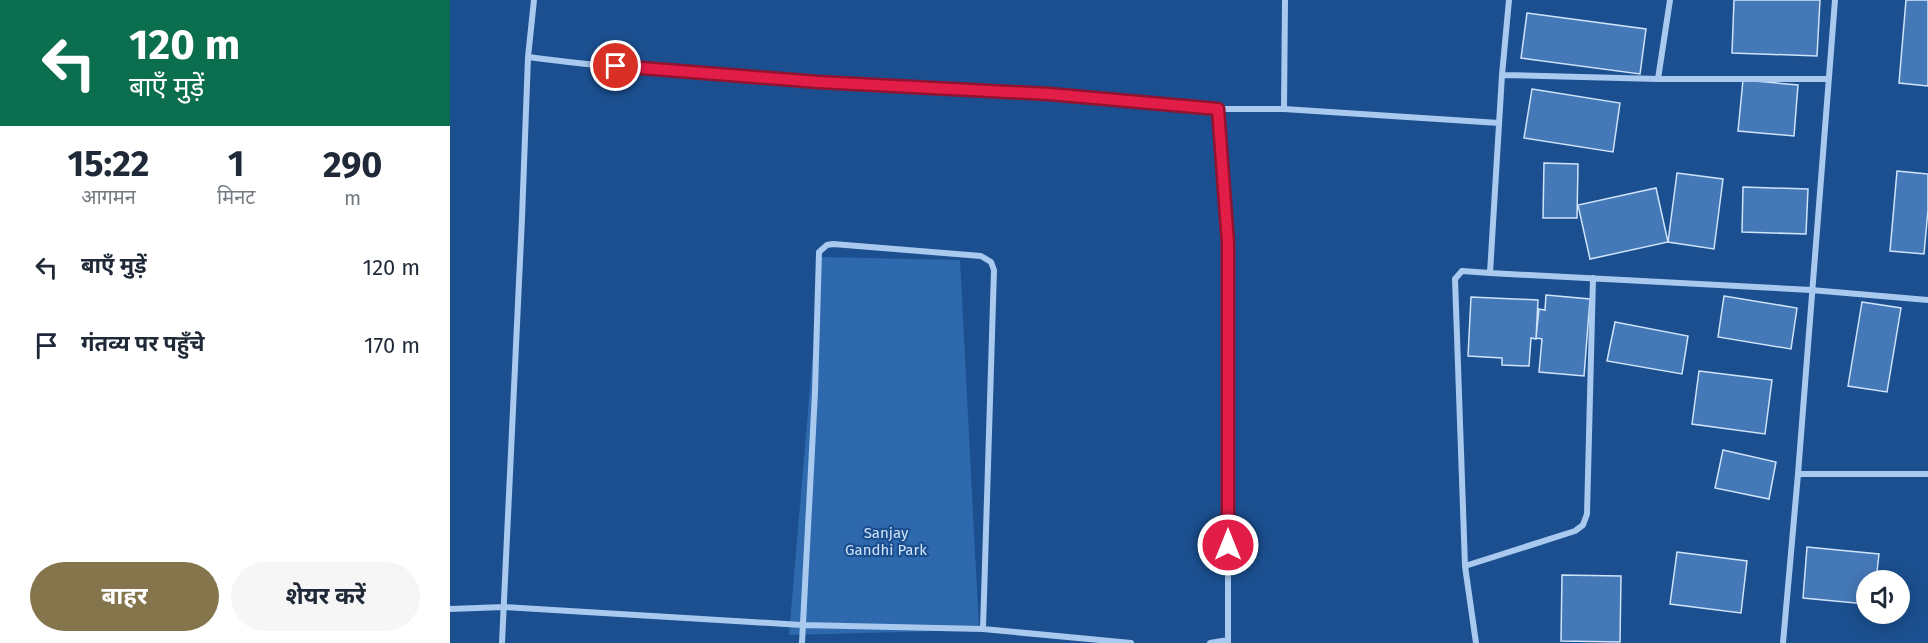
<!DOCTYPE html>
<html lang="hi">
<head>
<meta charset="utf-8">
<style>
  body { margin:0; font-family:"Fira Sans","Noto Sans Devanagari",sans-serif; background:#f6f6f7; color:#1f2937; height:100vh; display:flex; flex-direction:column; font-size:22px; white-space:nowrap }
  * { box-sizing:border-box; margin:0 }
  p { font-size:20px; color:#747a83 }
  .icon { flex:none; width:33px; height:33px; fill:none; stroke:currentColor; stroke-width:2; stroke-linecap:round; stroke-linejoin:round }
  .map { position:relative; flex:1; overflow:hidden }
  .panel { display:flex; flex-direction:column; background:#fff; width:450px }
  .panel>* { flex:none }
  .banner { background:#0b6e4f; color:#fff; overflow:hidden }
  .controls { position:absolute; left:1406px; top:570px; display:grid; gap:12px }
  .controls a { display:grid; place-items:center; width:54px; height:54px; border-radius:50%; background:#fff; box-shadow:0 3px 15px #0003; font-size:30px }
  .pin { position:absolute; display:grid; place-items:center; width:51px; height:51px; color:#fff; margin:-26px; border:3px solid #fff; border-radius:50%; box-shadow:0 2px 6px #0007 }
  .me { position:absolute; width:66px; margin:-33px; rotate:0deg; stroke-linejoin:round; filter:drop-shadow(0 0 4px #0008) }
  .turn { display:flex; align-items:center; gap:21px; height:126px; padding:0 30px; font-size:27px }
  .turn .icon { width:78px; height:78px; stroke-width:2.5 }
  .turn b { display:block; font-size:42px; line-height:51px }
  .eta { display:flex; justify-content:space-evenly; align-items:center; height:102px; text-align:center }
  .eta b { font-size:36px; font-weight:700; line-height:42px }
  .primary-button { display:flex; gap:12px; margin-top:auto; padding:12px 30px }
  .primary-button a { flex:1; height:69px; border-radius:36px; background:#84754c; color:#fff; font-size:24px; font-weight:700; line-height:69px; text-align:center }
  .primary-button a+a { background:#f6f6f7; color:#1f2937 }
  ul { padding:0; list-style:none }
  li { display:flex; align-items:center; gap:18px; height:78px; padding:0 30px }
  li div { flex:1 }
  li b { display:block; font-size:22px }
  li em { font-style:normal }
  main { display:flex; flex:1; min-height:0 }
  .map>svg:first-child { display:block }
  .green { fill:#2e69ad }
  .building { fill:#4478b7; stroke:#cfe3fa; stroke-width:1.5 }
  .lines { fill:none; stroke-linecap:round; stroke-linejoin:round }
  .minor { stroke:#a9c9ee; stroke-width:6 }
  .route-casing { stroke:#92132f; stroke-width:15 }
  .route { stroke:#e11d48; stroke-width:10 }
  .labels { text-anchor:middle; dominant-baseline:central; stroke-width:4.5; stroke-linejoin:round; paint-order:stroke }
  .park-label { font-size:15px; fill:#cfe3fa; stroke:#1b4f8f }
</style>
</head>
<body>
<main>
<section class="panel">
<div class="banner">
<div class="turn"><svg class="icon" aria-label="left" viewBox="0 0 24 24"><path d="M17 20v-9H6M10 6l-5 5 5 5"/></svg><div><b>120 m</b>बाएँ मुड़ें</div></div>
</div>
<div class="eta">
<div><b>15:22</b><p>आगमन</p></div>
<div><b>1</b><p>मिनट</p></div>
<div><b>290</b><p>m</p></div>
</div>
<ul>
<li><svg class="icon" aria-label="left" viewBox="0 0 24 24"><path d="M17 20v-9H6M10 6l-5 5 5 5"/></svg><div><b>बाएँ मुड़ें</b></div><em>120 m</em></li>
<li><svg class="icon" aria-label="arrive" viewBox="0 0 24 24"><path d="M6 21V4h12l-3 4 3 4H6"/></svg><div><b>गंतव्य पर पहुँचे</b></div><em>170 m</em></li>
</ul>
<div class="primary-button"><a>बाहर</a><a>शेयर करें</a></div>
</section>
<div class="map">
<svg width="1478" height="643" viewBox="0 0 1478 643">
  <rect width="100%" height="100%" fill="#1b4f8f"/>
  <!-- green -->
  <path class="green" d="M 371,257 L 510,260 L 529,630 L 339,635 Z"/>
  <!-- building -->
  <path class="building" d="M 1284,0 L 1370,0 L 1367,56 L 1282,53 Z
    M 1456,0 L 1478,0 L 1478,86 L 1449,83 Z
    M 1077,13 L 1196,29 L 1190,74 L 1071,58 Z
    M 1293,80 L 1348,85 L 1344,136 L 1288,131 Z
    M 1082,89 L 1170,103 L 1163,152 L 1074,138 Z
    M 1094,163 L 1128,164 L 1127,218 L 1093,218 Z
    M 1447,171 L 1478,174 L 1478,210 L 1474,254 L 1440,251 Z
    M 1227,173 L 1273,179 L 1264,249 L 1218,242 Z
    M 1293,187 L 1358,189 L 1356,234 L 1292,232 Z
    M 1206,188 L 1218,242 L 1140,259 L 1128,205 Z
    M 1096,295 L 1140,299 L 1134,376 L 1089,372 L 1092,339 L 1086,338 L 1089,309 L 1095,310 Z
    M 1274,296 L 1347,308 L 1341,349 L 1268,337 Z
    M 1021,297 L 1088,300 L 1086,339 L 1081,338 L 1079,366 L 1052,365 L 1052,358 L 1018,356 Z
    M 1412,302 L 1451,308 L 1437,392 L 1398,386 Z
    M 1165,322 L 1238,336 L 1232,374 L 1157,361 Z
    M 1249,371 L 1322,380 L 1315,434 L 1242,424 Z
    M 1273,450 L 1326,462 L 1319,499 L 1265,488 Z
    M 1357,547 L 1429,554 L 1426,580 L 1416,580 L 1416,604 L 1353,598 Z
    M 1227,552 L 1297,561 L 1291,613 L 1220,604 Z
    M 1112,575 L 1171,576 L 1170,642 L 1111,641 Z"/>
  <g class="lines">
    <!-- minor -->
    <path class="minor" d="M 78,57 C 251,80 426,82 600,95 C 656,99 712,104 768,109 L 778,243 L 778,643
      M 1052,75 L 1208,79 L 1379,79
      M 1208,79 L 1220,0
      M 768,109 L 834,109 L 1049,123
      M 834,109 L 835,0
      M 1040,273 L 1052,75 L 1059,0
      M 1143,278 L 1137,514 L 1133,525 L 1125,531 L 1015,566 L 1005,279 L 1012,271 L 1040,273 L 1361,290 L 1478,300
      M 1348,474 L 1478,474
      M 1015,566 L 1026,643
      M 0,609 L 54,607 L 352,625 L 533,629 L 681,643
      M 52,643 L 72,218 L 78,57 L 84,0
      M 352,643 L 365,392 L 369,252 L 377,245 L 383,244 L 531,256 L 541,262 L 544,270 L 533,629
      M 760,643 L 778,640
      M 1333,643 L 1348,474 L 1385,0"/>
  </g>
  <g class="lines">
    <!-- route casing -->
    <g class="route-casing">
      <path id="route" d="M 166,66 L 368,82 L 599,94 L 768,109 L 778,243 L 778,545"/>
    </g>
    <!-- route -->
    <use href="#route" class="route"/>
  </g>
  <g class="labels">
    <!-- park labels -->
    <g class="park-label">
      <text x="436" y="533">Sanjay<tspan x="436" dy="17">Gandhi Park</tspan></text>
    </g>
  </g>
</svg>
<div class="controls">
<a><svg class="icon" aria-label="sound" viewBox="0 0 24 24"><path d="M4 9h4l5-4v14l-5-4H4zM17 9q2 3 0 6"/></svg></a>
</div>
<div class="pin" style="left:166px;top:66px;background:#d93025"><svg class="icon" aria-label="arrive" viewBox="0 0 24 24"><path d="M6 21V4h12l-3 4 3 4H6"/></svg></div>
<svg class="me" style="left:778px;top:545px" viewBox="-20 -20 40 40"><circle r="17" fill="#e11d48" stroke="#fff" stroke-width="3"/><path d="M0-11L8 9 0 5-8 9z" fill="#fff"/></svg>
</div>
</main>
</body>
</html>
